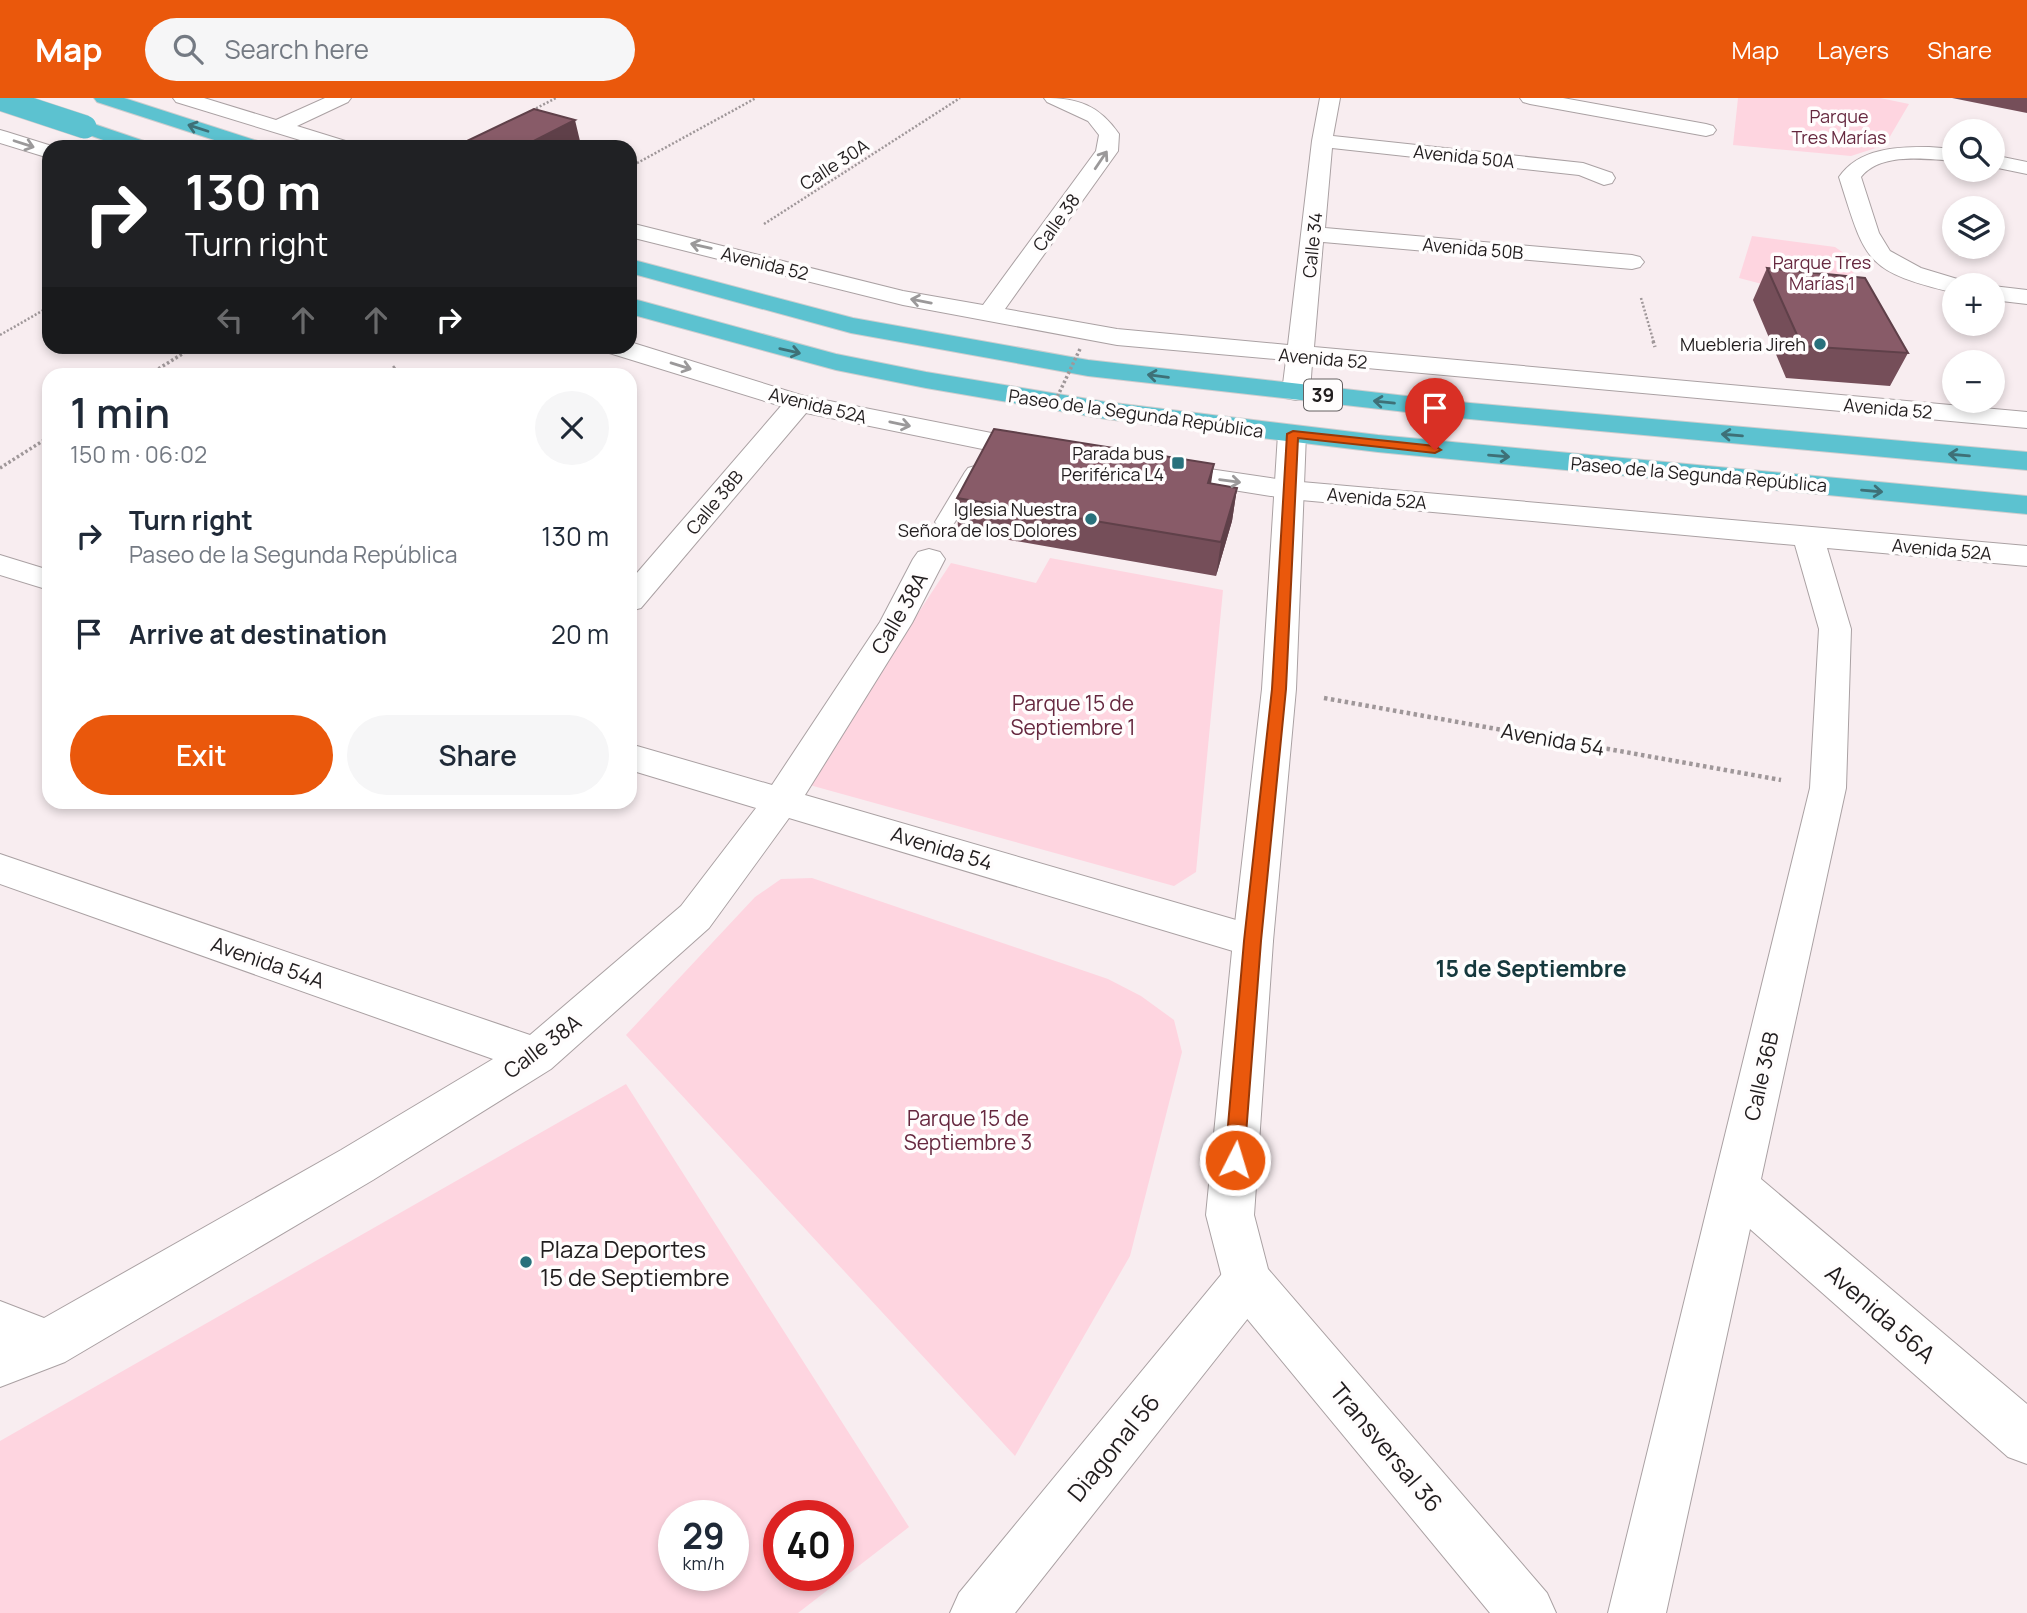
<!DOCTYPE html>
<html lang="en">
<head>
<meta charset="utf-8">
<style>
  body { margin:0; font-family:Manrope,sans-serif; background:#f6f6f7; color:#1f2937; height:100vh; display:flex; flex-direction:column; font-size:26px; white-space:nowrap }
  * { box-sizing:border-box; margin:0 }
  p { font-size:23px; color:#747a83 }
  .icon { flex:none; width:38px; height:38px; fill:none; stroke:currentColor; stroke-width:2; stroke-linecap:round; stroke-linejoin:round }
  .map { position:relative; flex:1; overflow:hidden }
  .panel { position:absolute; left:42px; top:270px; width:595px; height:441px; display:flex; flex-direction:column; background:#fff; border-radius:21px; box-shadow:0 4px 10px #0003 }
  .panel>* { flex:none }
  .banner { position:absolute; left:42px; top:42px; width:595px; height:214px; border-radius:21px; box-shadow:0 4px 10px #0003; background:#202124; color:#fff; overflow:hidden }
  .fabs { position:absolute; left:1942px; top:21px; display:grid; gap:14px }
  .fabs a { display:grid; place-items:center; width:63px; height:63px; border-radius:50%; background:#fff; box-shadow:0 4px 10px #0003; font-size:35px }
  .speed { position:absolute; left:658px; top:1402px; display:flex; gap:14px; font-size:35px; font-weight:700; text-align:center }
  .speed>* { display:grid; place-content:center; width:91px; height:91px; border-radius:50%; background:#fff; box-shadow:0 4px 10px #0003; line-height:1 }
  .speed small { font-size:18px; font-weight:400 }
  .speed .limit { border:10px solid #d22; background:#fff; color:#111 }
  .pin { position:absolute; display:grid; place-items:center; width:60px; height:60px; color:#fff; margin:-72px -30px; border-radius:50% 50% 50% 0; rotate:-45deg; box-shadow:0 0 7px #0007 }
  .pin .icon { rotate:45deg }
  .me { position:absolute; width:77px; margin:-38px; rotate:5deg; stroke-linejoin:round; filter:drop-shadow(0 0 5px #0008) }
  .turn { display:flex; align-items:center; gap:24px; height:147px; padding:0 28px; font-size:32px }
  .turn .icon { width:91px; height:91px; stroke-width:2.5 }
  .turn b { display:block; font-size:49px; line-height:60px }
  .lanes { display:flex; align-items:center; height:66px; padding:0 28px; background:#0003; justify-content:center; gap:35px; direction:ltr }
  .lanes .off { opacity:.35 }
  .round { display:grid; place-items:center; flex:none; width:74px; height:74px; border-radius:37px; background:#f6f6f7 }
  .summary { display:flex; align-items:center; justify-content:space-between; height:119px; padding:0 28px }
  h1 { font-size:42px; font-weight:600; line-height:52px }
  .cta { display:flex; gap:14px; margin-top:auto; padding:14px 28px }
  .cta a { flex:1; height:80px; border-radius:42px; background:#ea580c; color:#fff; font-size:28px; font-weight:600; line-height:80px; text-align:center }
  .cta a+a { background:#f6f6f7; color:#1f2937 }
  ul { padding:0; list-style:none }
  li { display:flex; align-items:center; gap:21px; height:98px; padding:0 28px }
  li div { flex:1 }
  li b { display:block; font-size:26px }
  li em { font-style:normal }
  header { display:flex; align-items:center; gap:42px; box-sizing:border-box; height:98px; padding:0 35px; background:#ea580c; color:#fff }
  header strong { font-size:33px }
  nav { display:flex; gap:38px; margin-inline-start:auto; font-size:24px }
  .search { width:490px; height:63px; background:#f6f6f7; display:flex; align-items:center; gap:18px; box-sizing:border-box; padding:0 24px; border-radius:38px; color:#747a83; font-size:26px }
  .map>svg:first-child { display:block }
  .green { fill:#fed5e0; fill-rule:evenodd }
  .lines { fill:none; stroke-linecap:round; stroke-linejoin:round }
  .service-casing { stroke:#aaa1a3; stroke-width:2 }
  .minor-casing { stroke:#aaa1a3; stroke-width:2 }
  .tertiary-casing { stroke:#aaa1a3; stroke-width:2 }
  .trunk-casing { stroke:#cecdce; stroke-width:2 }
  .path-far2 { stroke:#9f9799; stroke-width:2.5; stroke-dasharray:2 2; stroke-linecap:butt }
  .path-far1 { stroke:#9f9799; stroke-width:3.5; stroke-dasharray:2.5 2.5; stroke-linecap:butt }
  .path { stroke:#9f9799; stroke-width:4.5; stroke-dasharray:3.5 3.5; stroke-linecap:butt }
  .service { fill:#fff; fill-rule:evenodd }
  .minor { fill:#fff; fill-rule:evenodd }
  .tertiary { fill:#fff; fill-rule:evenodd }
  .trunk { fill:#5cc2d0; fill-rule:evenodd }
  .trunk-bridge-casing { stroke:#cecdce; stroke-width:24; stroke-linecap:butt }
  .path-bridge { stroke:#9f9799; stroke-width:3.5; stroke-dasharray:2.5 2.5; stroke-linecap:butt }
  .trunk-bridge { stroke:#5cc2d0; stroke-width:23 }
  .wall { fill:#754e59 }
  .shaded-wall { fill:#5f4049 }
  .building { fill:#885b68; stroke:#5f4049; stroke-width:2 }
  .oneway { stroke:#3e7077 }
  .oneway2 { stroke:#9b999a }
  .route { fill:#ea580c; stroke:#983908; stroke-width:2 }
  .poi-dot { fill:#29717c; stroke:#fffdfd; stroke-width:2.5 }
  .labels { text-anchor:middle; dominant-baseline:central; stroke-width:7; stroke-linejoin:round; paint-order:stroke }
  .far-park-label { font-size:18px; fill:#66283f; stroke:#fffdfd }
  .far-street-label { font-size:18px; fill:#211d1e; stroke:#fffdfd }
  .far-poi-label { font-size:18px; fill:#211d1e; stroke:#fffdfd; text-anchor:end }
  .shield { fill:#fffdfd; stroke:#646061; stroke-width:2 }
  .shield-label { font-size:19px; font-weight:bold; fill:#211d1e }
  .street-label { font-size:21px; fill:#211d1e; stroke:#fffdfd }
  .park-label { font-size:21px; fill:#66283f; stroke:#fffdfd }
  .neighbourhood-label { font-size:23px; font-weight:bold; fill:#16383d; stroke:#fffdfd }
  .near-poi-label { font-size:24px; fill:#211d1e; stroke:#fffdfd; text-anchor:start }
  .near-street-label { font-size:24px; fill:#211d1e; stroke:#fffdfd }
</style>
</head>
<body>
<header>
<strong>Map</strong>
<div class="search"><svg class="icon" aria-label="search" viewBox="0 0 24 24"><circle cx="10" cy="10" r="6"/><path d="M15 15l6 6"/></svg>Search here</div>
<nav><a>Map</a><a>Layers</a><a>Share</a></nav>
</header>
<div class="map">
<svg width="2027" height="1515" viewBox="0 0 2027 1515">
  <rect width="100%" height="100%" fill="#f8edf0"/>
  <!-- green -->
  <path class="green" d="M 1738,0 L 1880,0 L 1909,6 L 1885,47 L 1851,58 L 1733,47 Z
    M 1752,138 L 1835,149 L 1857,164 L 1842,207 L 1739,180 Z
    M 1050,460 L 1223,492 L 1196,774 L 1174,788 L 806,686 L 951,465 L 1036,485 Z
    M 812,780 L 1108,881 L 1141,898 L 1174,922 L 1182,954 L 1130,1158 L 1015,1358 L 626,937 L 755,799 L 781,781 Z
    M 626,986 L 909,1429 L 798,1515 L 0,1515 L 0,1343 ZM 674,1418 L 733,1418 L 733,1477 L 674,1477 ZM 779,1418 L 838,1418 L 838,1477 L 779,1477 Z"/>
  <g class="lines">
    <!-- service casing -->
    <g class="service-casing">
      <path id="service" d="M 975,368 L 982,370 L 985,374 L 955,424 L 952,428 L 938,428 L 935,424 L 965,374 L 968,370 Z"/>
    </g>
    <!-- minor casing -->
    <g class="minor-casing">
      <path id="minor" d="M 173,0 L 204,0 L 276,22 L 325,0 L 351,0 L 348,4 L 297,28 L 352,45 L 356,49 L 323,49 L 176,4 Z
        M 1044,0 C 1078,0 1099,7 1119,36 L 1118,53 L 1005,211 L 1117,231 L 1288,247 L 1312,43 L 1320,0 L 1340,0 L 1333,38 L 1583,65 L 1612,75 L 1615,80 L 1612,85 L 1604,87 L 1579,77 L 1332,50 L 1325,130 L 1632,157 L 1640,159 L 1644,164 L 1640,169 L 1632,171 L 1323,144 L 1314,249 L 2027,314 L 2027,330 L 1312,265 L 1310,294 L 1306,300 L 1296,302 L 1286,300 L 1282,294 L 1286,262 L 1117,247 L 903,207 L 630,139 L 630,125 L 903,193 L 983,207 L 1096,53 L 1099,37 L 1088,23 L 1047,4 Z
        M 1520,0 L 1563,0 L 1706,26 L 1713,28 L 1716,32 L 1713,36 L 1706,38 L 1530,6 L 1523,4 Z
        M 0,32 L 7,34 L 55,49 L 49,49 L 49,60 L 0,45 Z
        M 1929,49 L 1955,51 L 1955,63 C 1926,61 1881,54 1861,79 L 1879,135 L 1890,153 L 1921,170 L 1964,183 L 1967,187 L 1955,187 L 1955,195 C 1864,173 1866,164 1839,79 C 1859,50 1896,49 1929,49 Z
        M 1993,57 L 2027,64 L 2027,76 L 1993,69 Z
        M 1993,188 L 2027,192 L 2027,206 L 1993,202 Z
        M 630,244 L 804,298 L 1037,344 L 1047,347 L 1051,353 L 1047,359 L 1037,362 L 806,315 L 641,510 L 630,513 L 630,483 L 781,308 L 606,254 L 602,248 L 630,248 Z
        M 1162,364 L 1290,383 L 2027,448 L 2027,468 L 1827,450 L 1851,531 L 1846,690 L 1761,1081 L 2027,1306 L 2027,1366 L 2008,1359 L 1750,1131 L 1666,1515 L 1608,1515 L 1810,690 L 1819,531 L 1795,447 L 1290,401 L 1152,379 L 1147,373 L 1152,367 Z
        M 929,451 L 940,454 L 945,461 L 912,525 L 805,697 L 1267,831 L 1273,843 L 1267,855 L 1253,859 L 789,720 L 709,830 L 551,971 L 373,1082 L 65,1264 L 0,1289 L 0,1203 L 44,1220 L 341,1052 L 493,961 L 0,786 L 0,756 L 530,937 L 681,808 L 756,710 L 630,672 L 630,646 L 772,687 L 880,524 L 913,461 L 918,454 Z
        M 0,457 L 49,472 L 49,492 L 0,477 Z
        M 1247,1159 L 1264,1166 L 1271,1183 L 1264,1200 L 1015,1515 L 950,1515 L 959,1495 L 1230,1166 Z"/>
    </g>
    <!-- tertiary casing -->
    <g class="tertiary-casing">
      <path id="tertiary" d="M 1292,328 L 1302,330 L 1306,336 L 1296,591 L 1273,843 L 1254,1117 L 1268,1171 L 1547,1495 L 1556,1515 L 1490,1515 L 1230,1200 L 1223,1183 L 1206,1117 L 1233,843 L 1262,591 L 1278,336 L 1282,330 Z"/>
    </g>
    <!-- trunk casing -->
    <g class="trunk-casing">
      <path id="trunk" d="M 94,0 L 124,0 L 264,45 L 268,49 L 236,49 L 97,4 Z
        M 85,23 L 150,45 L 154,49 L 123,49 L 78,33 L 75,29 L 78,25 Z
        M 630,161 L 853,220 L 1088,262 L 1459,304 L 2027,354 L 2027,372 L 1459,320 L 1088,278 L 851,235 L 630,175 Z
        M 630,200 L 836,256 L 926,274 L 1106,304 L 1378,337 L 2027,398 L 2027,416 L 1378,354 L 1106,321 L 926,290 L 836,272 L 630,216 Z"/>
    </g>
    <!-- path-far2 -->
    <path class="path-far2" d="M 529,14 L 556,0
      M 457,49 L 474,41
      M 630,69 L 756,0
      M 764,126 L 960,0
      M 1641,200 L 1654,245
      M 0,237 L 49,209"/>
    <!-- path-far1 -->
    <path class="path-far1" d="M 1653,243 L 1655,249
      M 150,276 L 195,248
      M 385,276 L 396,268
      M 0,370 L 49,339"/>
    <!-- path -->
    <path class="path" d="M 1324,600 L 1781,682"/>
    <!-- service -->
    <use href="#service" class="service"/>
    <!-- minor -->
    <use href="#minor" class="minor"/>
    <!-- tertiary -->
    <use href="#tertiary" class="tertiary"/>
    <!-- trunk -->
    <use href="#trunk" class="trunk"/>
    <!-- trunk-bridge casing -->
    <g class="trunk-bridge-casing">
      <path id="trunk-bridge" d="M 0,1 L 85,29"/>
    </g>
    <!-- path-bridge -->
    <path class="path-bridge" d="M 1051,312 L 1080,251"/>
    <!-- trunk-bridge -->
    <use href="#trunk-bridge" class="trunk-bridge"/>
  </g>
  <!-- wall -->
  <path class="wall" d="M 1952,0 L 2027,0 L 2027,15 Z
    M 469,42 L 580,43 L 568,49 L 472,49 Z
    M 1767,170 L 1908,255 L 1890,288 L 1786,280 L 1753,202 Z
    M 1211,385 L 1237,390 L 1232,423 L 1216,478 L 958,433 L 957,400 Z"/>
  <!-- shaded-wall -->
  <path class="shaded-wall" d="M 575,22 L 580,43 L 568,49 L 522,49 Z
    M 1214,366 L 1209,399 L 1208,385 Z
    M 1237,390 L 1232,423 L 1216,478 L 1221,444 Z"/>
  <!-- building -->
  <path class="building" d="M 534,11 L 575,22 L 522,49 L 494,49 L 469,42 Z
    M 1767,170 L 1865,180 L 1908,255 L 1802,248 Z
    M 994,331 L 1214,366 L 1208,385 L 1237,390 L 1221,444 L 957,400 Z"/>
  <!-- one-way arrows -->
  <defs><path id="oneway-shaft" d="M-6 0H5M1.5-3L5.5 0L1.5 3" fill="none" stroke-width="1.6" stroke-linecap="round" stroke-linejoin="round" transform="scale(1.75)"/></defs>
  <g class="oneway">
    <use href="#oneway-shaft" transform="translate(198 30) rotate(-162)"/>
    <use href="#oneway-shaft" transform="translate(790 253) rotate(13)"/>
    <use href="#oneway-shaft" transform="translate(1158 278) rotate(-173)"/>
    <use href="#oneway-shaft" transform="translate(1384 304) rotate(-174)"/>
    <use href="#oneway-shaft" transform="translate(1732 337) rotate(-175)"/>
    <use href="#oneway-shaft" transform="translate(1959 357) rotate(-175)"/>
    <use href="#oneway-shaft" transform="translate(1499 358) rotate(5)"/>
    <use href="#oneway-shaft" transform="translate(1872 393) rotate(5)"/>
  </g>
  <g class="oneway2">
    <use href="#oneway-shaft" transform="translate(24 46) rotate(18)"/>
    <use href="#oneway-shaft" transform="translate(1101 62) rotate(-56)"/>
    <use href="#oneway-shaft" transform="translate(701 148) rotate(-167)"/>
    <use href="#oneway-shaft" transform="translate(921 203) rotate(-169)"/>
    <use href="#oneway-shaft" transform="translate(681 268) rotate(17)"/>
    <use href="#oneway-shaft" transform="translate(900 326) rotate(12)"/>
    <use href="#oneway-shaft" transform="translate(1230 383) rotate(8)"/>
  </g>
  <!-- route -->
  <path class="route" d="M 1293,333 L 1435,348 L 1441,352 L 1435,355 L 1298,340 L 1286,591 L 1261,843 L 1244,1062 L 1241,1068 L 1235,1071 L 1228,1068 L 1225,1062 L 1244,843 L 1272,591 L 1287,336 Z"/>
  <!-- markers -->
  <g class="poi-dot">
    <circle cx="1820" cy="246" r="7"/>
    <rect x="1171" y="358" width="14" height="14" rx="3.5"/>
    <circle cx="1091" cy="421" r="7"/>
    <circle cx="526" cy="1164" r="7"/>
  </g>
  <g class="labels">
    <!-- far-park labels -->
    <g class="far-park-label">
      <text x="1839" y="18">Parque<tspan x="1839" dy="21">Tres Marías</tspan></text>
      <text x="1822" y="164">Parque Tres<tspan x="1822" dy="21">Marías 1</tspan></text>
    </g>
    <!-- far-street labels -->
    <g class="far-street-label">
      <text transform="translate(1464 58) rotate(6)">Avenida 50A</text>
      <text transform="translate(834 66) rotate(-33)">Calle 30A</text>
      <text transform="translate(1056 124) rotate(-54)">Calle 38</text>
      <text transform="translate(1312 147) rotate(-84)">Calle 34</text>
      <text transform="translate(1473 150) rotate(5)">Avenida 50B</text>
      <text transform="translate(765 165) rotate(14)">Avenida 52</text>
      <text transform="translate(1323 260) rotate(5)">Avenida 52</text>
      <text transform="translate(818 307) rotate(14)">Avenida 52A</text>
      <text transform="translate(1888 310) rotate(5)">Avenida 52</text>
      <text transform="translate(1136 315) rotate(8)">Paseo de la Segunda República</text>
      <text transform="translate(1699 376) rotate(5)">Paseo de la Segunda República</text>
      <text transform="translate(1377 400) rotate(5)">Avenida 52A</text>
      <text transform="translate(714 404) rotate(-50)">Calle 38B</text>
      <text transform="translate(1942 451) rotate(5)">Avenida 52A</text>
    </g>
    <!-- far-poi labels -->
    <g class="far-poi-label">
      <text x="1806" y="246">Muebleria Jireh</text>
      <text x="1164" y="355">Parada bus<tspan x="1164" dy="21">Periférica L4</tspan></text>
      <text x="1077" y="411">Iglesia Nuestra<tspan x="1077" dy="21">Señora de los Dolores</tspan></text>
    </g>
    <!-- shield labels -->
    <rect class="shield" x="1304" y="281.5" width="38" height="31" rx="5"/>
    <g class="shield-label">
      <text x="1323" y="297">39</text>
    </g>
    <!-- street labels -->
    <g class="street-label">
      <text transform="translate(899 515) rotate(-60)">Calle 38A</text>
      <text transform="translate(1553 641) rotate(10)">Avenida 54</text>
      <text transform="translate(942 750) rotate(17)">Avenida 54</text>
      <text transform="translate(268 864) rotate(19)">Avenida 54A</text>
      <text transform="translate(542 948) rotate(-37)">Calle 38A</text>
      <text transform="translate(1761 978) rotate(-77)">Calle 36B</text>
    </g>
    <!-- park labels -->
    <g class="park-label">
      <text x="1073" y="605">Parque 15 de<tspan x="1073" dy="24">Septiembre 1</tspan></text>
      <text x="968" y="1020">Parque 15 de<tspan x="968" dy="24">Septiembre 3</tspan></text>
    </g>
    <!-- neighbourhood labels -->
    <g class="neighbourhood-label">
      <text x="1531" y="870">15 de Septiembre</text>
    </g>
    <!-- near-poi labels -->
    <g class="near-poi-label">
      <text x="540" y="1150">Plaza Deportes<tspan x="540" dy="28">15 de Septiembre</tspan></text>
    </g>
    <!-- near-street labels -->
    <g class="near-street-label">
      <text transform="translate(1881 1215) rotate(41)">Avenida 56A</text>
      <text transform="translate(1113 1349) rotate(-51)">Diagonal 56</text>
      <text transform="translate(1387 1349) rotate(50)">Transversal 36</text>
    </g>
  </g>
</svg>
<div class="fabs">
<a><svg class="icon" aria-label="search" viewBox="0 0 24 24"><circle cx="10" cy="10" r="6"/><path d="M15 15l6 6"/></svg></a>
<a><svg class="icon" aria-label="layers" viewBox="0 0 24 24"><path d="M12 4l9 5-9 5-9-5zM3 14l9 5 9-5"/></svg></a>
<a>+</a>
<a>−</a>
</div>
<div class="speed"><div>29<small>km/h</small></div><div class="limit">40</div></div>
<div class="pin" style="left:1435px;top:352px;background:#d93025"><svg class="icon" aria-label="arrive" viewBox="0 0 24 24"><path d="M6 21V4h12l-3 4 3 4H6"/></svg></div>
<svg class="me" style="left:1235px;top:1062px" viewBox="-20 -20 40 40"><circle r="17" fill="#ea580c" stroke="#fff" stroke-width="3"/><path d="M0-11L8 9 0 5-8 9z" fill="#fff"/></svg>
<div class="banner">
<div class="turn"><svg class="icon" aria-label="right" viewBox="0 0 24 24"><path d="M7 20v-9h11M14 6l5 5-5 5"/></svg><div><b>130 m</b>Turn right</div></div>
<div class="lanes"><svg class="icon off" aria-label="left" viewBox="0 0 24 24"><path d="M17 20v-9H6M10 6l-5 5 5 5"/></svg><svg class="icon off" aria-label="ahead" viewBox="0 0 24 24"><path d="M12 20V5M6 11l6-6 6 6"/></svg><svg class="icon off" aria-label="ahead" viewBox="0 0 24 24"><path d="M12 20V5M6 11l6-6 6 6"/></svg><svg class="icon" aria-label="right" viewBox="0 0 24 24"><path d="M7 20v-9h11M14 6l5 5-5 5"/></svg></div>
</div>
<section class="panel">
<div class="summary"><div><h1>1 min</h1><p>150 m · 06:02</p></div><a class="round"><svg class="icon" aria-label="close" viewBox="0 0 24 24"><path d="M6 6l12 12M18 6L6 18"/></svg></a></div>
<ul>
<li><svg class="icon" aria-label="right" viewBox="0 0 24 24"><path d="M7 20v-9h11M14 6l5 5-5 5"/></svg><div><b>Turn right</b><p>Paseo de la Segunda República</p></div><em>130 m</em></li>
<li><svg class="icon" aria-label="arrive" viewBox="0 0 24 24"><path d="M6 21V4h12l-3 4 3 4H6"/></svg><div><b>Arrive at destination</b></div><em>20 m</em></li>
</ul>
<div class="cta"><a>Exit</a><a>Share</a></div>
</section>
</div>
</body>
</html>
